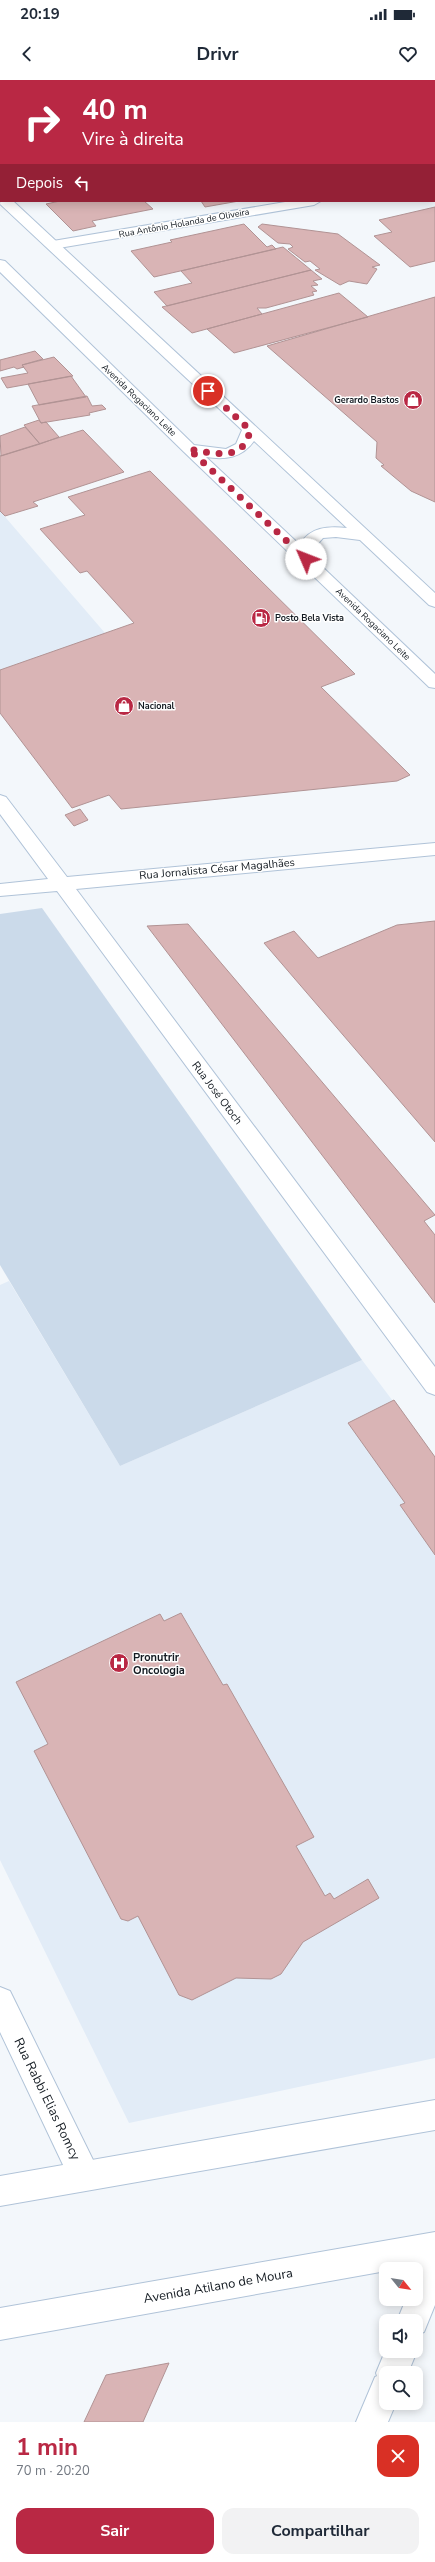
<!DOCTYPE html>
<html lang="pt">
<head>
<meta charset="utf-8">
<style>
  body { margin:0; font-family:"Nunito Sans",sans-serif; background:#f2f2f3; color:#1f2937; height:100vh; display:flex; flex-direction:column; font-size:15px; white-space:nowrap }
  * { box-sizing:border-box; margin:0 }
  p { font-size:13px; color:#747a83 }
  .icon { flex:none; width:22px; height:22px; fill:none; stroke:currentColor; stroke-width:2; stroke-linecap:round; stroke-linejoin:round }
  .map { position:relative; height:2342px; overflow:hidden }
  .panel { display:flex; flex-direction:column; background:#fff; flex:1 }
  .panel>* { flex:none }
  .guide { position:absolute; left:0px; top:0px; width:435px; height:122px; box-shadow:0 2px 10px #0003; background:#b92844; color:#fff; overflow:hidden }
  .needle { width:26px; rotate:120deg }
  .tools { position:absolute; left:379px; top:2182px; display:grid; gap:8px }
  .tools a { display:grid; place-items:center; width:44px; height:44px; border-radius:8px; background:#fff; box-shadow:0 2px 10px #0003; font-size:20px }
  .pin { position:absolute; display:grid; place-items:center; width:34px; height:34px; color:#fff; margin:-17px; border:2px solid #fff; border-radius:50%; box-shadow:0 1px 4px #0007 }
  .me { position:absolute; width:44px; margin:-22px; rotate:314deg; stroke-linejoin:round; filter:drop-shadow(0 0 3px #0008) }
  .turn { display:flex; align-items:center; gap:14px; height:84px; padding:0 16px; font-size:18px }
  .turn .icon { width:52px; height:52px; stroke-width:2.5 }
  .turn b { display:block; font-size:28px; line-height:34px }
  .then { display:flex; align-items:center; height:38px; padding:0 16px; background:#0003; gap:8px; font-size:15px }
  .round { display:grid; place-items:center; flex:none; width:42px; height:42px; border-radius:12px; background:#f2f2f3 }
  .overview { display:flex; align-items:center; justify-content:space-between; height:68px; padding:0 16px }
  h1 { font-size:24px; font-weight:700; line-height:30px; color:#b92844 }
  .cta { display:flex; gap:8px; margin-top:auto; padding:8px 16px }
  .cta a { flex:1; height:46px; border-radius:12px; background:#b92844; color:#fff; font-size:16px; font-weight:700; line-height:46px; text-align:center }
  .cta a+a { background:#f2f2f3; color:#1f2937 }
  .status { display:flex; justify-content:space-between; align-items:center; height:28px; padding:0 20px; background:#fff; direction:ltr }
  .status svg { height:11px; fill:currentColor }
  header { display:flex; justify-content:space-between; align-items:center; height:52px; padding:0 16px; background:#fff; font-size:18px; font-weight:700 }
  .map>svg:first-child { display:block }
  .built { fill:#e2ecf7 }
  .green { fill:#cbdaea }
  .building { fill:#d9b4b5; stroke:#b19394 }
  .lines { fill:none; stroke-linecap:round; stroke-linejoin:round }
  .street-casing { stroke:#b0c3d8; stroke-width:2 }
  .secondary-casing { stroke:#b0c3d8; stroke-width:2 }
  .primary-casing { stroke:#b0c3d8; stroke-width:2 }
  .street { fill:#fff; fill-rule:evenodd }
  .secondary { fill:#fff; fill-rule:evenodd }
  .primary { fill:#fff; fill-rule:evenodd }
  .route { stroke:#b92844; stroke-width:7; stroke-dasharray:0 12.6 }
  .labels { text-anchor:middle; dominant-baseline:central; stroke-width:3; stroke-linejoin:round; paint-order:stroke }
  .far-street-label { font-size:9px; fill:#131a21; stroke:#fff }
  .far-poi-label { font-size:9px; font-weight:bold; fill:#131a21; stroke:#fff; text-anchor:start }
  .street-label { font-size:11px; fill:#131a21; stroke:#fff }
  .poi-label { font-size:11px; font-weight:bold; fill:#131a21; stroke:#fff; text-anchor:start }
  .near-street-label { font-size:13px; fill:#131a21; stroke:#fff }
</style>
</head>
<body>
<div class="status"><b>20:19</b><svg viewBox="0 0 49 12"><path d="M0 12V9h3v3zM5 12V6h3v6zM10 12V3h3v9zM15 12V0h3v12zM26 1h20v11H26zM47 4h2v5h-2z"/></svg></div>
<header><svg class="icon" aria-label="back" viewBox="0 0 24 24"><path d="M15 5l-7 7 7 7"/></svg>Drivr<svg class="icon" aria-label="heart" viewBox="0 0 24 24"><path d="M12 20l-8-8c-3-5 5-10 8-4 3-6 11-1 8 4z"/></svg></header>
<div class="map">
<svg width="435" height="2342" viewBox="0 0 435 2342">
  <rect width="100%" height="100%" fill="#f3f7fb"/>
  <!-- built -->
  <path class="built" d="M 0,431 L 105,553 L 107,554 L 0,590 Z
    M 9,1201 L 120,1386 L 362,1280 L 435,1377 L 435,1978 L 129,2043 L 0,1780 L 0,1205 Z"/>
  <!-- green -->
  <path class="green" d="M 42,828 L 362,1280 L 120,1386 L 0,1185 L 0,834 Z"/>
  <!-- building -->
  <path class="building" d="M 60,121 L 144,121 L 153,129 L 92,141 L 96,146 L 73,151 L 46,124 Z
    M 201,121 L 239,121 L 205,127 Z
    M 435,127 L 435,181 L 410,187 L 374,156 L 392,152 L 379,140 Z
    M 244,144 L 267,167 L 272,165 L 276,169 L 154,197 L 131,171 L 172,162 L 170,160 Z
    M 262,144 L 338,154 L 380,185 L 372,187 L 377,189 L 367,204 L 349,201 L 340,205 L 315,190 L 320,189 L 310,181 L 305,182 L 288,169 L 293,167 L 290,164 L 278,163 L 258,147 Z
    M 283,167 L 311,190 L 167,226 L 154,212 L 192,203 L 181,191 Z
    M 311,190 L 322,199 L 313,201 L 318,205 L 311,206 L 317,211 L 312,212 L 314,215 L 266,228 L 257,228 L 262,234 L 192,253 L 162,227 Z
    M 339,213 L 368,237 L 234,273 L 207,249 Z
    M 435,217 L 435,422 L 411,411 L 381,386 L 384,385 L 376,378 L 377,362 L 267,266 Z
    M 35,271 L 43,279 L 22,285 L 24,287 L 17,289 L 14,287 L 0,291 L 0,280 Z
    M 54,277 L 73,296 L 7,308 L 1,298 L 28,293 L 22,285 Z
    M 71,296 L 86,317 L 39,325 L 28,304 Z
    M 87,316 L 92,326 L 102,325 L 106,329 L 89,333 L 90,335 L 41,343 L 32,326 Z
    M 39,340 L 41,343 L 46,342 L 59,357 L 40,364 L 24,345 Z
    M 25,347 L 40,364 L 1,376 L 0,356 Z
    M 83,350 L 124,392 L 33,422 L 38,426 L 5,436 L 0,431 L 0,376 Z
    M 150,391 L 355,594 L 321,607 L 410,695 L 397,701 L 121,729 L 109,715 L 72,728 L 0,633 L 0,590 L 134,543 L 87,491 L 80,493 L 40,449 L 85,435 L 68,417 Z
    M 80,729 L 88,740 L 74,746 L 65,735 Z
    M 435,841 L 435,1062 L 264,863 L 294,851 L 318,878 L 397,845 Z
    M 188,844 L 435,1135 L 424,1141 L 435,1155 L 435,1223 L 147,846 Z
    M 394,1320 L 435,1377 L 435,1475 L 400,1425 L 405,1423 L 348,1343 Z
    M 181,1533 L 223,1605 L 227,1604 L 314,1757 L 296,1766 L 325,1816 L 330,1813 L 334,1819 L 368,1799 L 379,1818 L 303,1862 L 281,1894 L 271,1899 L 236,1898 L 192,1920 L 179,1915 L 138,1836 L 128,1841 L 121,1839 L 34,1671 L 48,1664 L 16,1602 L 160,1534 L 164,1541 Z
    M 169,2283 L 143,2342 L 84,2342 L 106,2295 Z"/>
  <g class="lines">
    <!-- street casing -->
    <g class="street-casing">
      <path id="street" d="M 434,98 L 435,98 L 435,106 L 434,106 Z
        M 291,121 L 321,121 L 314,125 L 53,169 L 46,165 L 53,161 Z
        M 0,715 L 6,717 L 67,797 L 435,763 L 435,775 L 76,809 L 435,1287 L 435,1315 L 427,1312 L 57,811 L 0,816 L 0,804 L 48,799 L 0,734 Z
        M 0,1907 L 10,1911 L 95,2084 L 99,2095 L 95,2106 L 84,2110 L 73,2106 L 0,1952 Z
        M 435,2171 L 435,2225 L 424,2252 L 416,2255 L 416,2241 L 397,2241 L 406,2219 L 416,2219 L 416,2195 L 424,2175 Z
        M 386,2269 L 417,2271 L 408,2293 L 386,2293 L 386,2323 L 396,2323 L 388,2342 L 356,2342 L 375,2297 L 377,2296 L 376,2293 Z"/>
    </g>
    <!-- secondary casing -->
    <g class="secondary-casing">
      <path id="secondary" d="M 435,2020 L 435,2050 L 0,2126 L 0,2096 Z
        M 435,2152 L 435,2182 L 386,2189 L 386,2191 L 0,2260 L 0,2228 Z"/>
    </g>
    <!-- primary casing -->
    <g class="primary-casing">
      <path id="primary" d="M 1,118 L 1,121 L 13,121 L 435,513 L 435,527 L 429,525 L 360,460 L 336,457 L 323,458 L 314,468 L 314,479 L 435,594 L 435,608 L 429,607 L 184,372 L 0,192 L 0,180 L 5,181 L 194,365 L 226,369 L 236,364 L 242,350 L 0,124 ZM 254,361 L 347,448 C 328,446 309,447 300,465 L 206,377 C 225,380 242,378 254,361 Z"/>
    </g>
    <!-- street -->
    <use href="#street" class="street"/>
    <!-- secondary -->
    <use href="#secondary" class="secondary"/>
    <!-- primary -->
    <use href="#primary" class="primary"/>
  </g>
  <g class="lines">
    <!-- route -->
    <path class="route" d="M 208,311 L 250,350 C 244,383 213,373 189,369 L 306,479"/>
  </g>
  <!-- icons -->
  <defs>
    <g id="shop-disc" transform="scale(1)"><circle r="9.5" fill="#b92844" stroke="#fff"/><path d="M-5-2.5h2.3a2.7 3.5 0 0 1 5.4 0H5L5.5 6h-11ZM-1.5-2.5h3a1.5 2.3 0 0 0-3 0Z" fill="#fff"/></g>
    <g id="fuel-disc" transform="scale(1)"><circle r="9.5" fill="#b92844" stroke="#fff"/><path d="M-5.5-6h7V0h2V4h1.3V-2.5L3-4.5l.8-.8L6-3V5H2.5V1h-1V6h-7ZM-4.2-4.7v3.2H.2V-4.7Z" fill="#fff"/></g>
    <g id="hospital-disc" transform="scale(1)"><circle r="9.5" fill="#b92844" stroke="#fff"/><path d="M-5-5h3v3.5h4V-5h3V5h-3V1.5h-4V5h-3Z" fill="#fff"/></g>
  </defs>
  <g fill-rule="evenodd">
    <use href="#shop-disc" x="413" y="320"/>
    <use href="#fuel-disc" x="261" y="538"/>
    <use href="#shop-disc" x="124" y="626"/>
    <use href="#hospital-disc" x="119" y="1583"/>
  </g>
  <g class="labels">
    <!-- far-street labels -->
    <g class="far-street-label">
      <text transform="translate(184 143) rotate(-10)">Rua Antônio Holanda de Oliveira</text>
      <text transform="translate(139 320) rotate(44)">Avenida Rogaciano Leite</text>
      <text transform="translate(373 544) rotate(44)">Avenida Rogaciano Leite</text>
    </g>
    <!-- far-poi labels -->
    <g class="far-poi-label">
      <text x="399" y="320" text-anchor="end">Gerardo Bastos</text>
      <text x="275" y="538">Posto Bela Vista</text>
      <text x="138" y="626">Nacional</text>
    </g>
    <!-- street labels -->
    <g class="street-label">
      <text transform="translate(217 789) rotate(-5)">Rua Jornalista César Magalhães</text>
      <text transform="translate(217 1013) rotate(53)">Rua José Otoch</text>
    </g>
    <!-- poi labels -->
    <g class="poi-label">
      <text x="133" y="1577">Pronutrir<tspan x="133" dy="13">Oncologia</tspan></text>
    </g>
    <!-- near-street labels -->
    <g class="near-street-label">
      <text transform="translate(47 2019) rotate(64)">Rua Rabbi Elias Romcy</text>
      <text transform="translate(218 2206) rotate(-10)">Avenida Atilano de Moura</text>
    </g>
  </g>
</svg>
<div class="tools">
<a><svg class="needle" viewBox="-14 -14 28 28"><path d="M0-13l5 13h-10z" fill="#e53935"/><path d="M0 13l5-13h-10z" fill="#747a83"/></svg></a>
<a><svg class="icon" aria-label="sound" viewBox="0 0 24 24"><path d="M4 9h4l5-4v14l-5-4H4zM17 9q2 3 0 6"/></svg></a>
<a><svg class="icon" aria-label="search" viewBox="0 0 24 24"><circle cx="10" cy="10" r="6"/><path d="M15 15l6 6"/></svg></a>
</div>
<div class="pin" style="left:208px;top:311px;background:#d93025"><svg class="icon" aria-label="arrive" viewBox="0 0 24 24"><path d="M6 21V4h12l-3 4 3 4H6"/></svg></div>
<svg class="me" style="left:306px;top:479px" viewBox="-20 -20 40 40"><circle r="19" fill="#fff"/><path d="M0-13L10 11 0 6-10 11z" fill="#b92844"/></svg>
<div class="guide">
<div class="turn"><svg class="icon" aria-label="right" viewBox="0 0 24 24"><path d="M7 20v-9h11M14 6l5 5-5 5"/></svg><div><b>40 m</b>Vire à direita</div></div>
<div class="then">Depois<svg class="icon" aria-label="left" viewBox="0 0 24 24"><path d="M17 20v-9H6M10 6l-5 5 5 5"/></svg></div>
</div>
</div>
<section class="panel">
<div class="overview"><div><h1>1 min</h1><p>70 m · 20:20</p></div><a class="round" style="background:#d93025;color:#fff"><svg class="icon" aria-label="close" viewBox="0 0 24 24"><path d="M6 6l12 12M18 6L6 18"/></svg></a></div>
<div class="cta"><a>Sair</a><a>Compartilhar</a></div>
</section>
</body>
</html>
